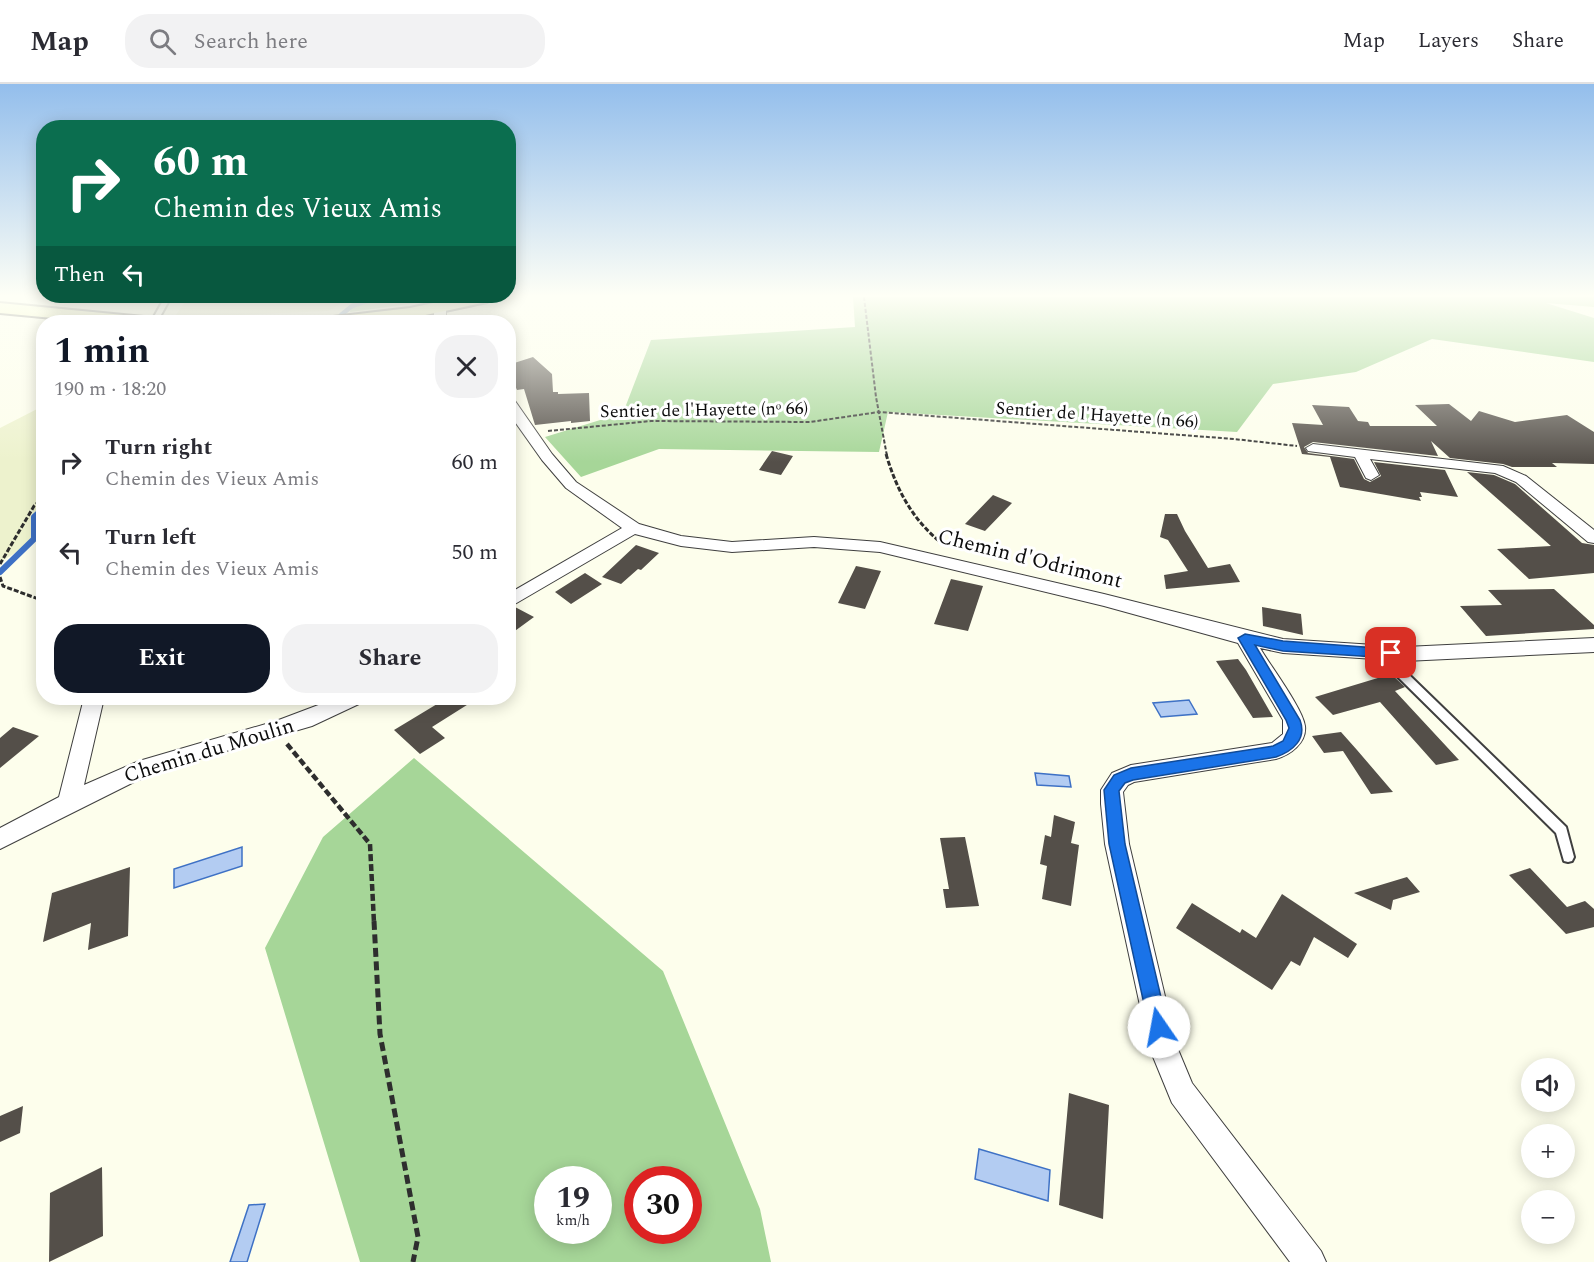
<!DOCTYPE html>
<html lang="en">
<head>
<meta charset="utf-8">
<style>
  body { margin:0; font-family:Spectral,serif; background:#f2f2f3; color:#2b2b33; height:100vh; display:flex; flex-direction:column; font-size:22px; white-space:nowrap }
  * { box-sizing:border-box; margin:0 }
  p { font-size:20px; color:#7c7c81 }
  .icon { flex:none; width:33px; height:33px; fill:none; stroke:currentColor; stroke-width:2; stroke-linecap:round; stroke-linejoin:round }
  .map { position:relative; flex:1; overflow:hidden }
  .details { position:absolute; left:36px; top:231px; width:480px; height:390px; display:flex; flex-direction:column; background:#fff; border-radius:24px; box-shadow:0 3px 15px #0003 }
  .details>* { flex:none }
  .guide { position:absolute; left:36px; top:36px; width:480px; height:183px; border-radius:24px; box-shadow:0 3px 15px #0003; background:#0b6e4f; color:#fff; overflow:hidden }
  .controls { position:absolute; left:1521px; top:974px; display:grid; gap:12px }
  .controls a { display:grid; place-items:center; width:54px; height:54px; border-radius:50%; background:#fff; box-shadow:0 3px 15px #0003; font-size:30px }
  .speed { position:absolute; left:534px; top:1082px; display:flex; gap:12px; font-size:30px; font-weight:700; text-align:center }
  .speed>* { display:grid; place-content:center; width:78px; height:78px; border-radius:50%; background:#fff; box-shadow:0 3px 15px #0003; line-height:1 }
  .speed small { font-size:15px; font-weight:400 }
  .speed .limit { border:9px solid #d22; background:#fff; color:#111 }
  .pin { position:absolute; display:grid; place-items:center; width:51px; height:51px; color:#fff; margin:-26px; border-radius:12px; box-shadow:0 3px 9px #0006 }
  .me { position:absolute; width:66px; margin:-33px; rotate:348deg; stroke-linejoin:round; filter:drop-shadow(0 0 4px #0008) }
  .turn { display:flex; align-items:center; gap:21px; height:126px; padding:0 18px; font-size:27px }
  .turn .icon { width:78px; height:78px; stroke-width:2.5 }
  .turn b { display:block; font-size:42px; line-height:51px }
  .then { display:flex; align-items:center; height:57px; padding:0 18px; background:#0003; gap:12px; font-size:22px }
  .round { display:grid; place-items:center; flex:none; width:63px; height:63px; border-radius:24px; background:#f2f2f3 }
  .headline { display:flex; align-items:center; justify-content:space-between; height:102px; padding:0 18px }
  h1 { font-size:36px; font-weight:700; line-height:45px; color:#111827 }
  .primary-button { display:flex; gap:12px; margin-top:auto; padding:12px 18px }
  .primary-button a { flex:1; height:69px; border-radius:24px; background:#111827; color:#fff; font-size:24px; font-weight:700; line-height:69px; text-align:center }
  .primary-button a+a { background:#f2f2f3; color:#2b2b33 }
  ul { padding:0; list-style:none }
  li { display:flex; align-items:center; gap:18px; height:90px; padding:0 18px }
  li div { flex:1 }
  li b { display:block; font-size:22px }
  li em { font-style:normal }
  header { display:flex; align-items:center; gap:36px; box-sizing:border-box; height:84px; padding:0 30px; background:#fff; border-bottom:2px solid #e1e1e2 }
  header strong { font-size:28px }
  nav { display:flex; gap:33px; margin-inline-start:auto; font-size:21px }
  .search { width:420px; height:54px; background:#f2f2f3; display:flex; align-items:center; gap:15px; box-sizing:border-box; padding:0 21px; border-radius:24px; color:#7c7c81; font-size:22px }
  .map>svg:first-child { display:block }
  .farmland { fill:#edf2cd }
  .forest { fill:#a6d698; fill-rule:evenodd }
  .water { fill:#b3ccf2; stroke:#3e71c5; stroke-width:1.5 }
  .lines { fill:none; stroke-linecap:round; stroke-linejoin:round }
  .stream-far1 { stroke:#3e71c5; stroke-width:4.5 }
  .stream { stroke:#3e71c5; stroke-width:6 }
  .building { fill:#544f49 }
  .lane-casing { stroke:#3f3f3f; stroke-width:4 }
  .street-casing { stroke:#3f3f3f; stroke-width:2 }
  .secondary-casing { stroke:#2e2e2e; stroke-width:4 }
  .path-far3 { stroke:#2e2e2e; stroke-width:2; stroke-dasharray:4 2; stroke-linecap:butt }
  .path-far2 { stroke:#2e2e2e; stroke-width:3; stroke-dasharray:5 2; stroke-linecap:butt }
  .path-far1 { stroke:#2e2e2e; stroke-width:4.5; stroke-dasharray:7 3; stroke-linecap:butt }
  .path { stroke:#2e2e2e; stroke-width:5; stroke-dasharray:9 4.5; stroke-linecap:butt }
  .lane { fill:#fff; fill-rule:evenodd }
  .street { fill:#fff; fill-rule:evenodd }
  .secondary { fill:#f1faaa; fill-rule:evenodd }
  .route { fill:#1a73e8; stroke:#114b97; stroke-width:1.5 }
  .labels { text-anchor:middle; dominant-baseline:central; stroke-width:6; stroke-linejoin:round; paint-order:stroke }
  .far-street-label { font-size:18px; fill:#0c0c0c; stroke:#fff }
  .street-label { font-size:21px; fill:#0c0c0c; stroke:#fff }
</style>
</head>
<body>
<header>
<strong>Map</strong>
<div class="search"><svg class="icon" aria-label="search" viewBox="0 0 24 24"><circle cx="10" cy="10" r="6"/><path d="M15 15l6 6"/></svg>Search here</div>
<nav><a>Map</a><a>Layers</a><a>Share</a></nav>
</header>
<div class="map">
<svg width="1594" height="1178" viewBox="0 0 1594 1178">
  <rect width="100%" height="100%" fill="#fdfeec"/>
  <!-- farmland -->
  <path class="farmland" d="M 188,213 L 352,213 L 328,227 L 174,234 Z
    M 43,322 L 43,439 L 22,465 L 0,478 L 0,344 Z"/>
  <!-- forest -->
  <path class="forest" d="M 354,213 L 460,213 L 350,228 Z
    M 853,213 L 1594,213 L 1594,223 L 1546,219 L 1594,234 L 1594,278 L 1432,255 L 1356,288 L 1273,300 L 1237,348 L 888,328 L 879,368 L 659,365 L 581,393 L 545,353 L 623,329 L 651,256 L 855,243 Z
    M 414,674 L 663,887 L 760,1125 L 771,1178 L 360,1178 L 265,864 L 323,753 ZM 548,1095 L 598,1095 L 598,1146 L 548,1146 ZM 638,1095 L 688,1095 L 688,1146 L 638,1146 Z"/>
  <!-- water -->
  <path class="water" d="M 1189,616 L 1197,630 L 1161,633 L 1153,619 Z
    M 1035,689 L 1069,692 L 1071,703 L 1037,701 Z
    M 242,763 L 242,782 L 174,804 L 174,785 Z
    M 979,1065 L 1050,1086 L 1048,1117 L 975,1095 Z
    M 265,1120 L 247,1178 L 230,1178 L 249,1121 Z"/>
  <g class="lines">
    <!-- stream-far1 -->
    <path class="stream-far1" d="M 341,231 L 352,222 L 378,213"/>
    <!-- stream -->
    <path class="stream" d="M 0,488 L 34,455 L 34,433 L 44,424"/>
  </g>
  <!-- building -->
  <path class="building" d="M 533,273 L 552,290 L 553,308 L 558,308 L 558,310 L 589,309 L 590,337 L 571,339 L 571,337 L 535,341 L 524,305 L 517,306 L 508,287 L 508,281 Z
    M 1449,320 L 1471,337 L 1479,327 L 1515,338 L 1567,331 L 1594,348 L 1594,380 L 1552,379 L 1557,383 L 1512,383 L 1503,380 L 1450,374 L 1431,357 L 1438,372 L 1313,358 L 1304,363 L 1308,369 L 1354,375 L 1364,395 L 1370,398 L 1381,392 L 1374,378 L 1445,386 L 1458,413 L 1420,408 L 1422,413 L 1419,413 L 1421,417 L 1340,403 L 1330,373 L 1302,370 L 1292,339 L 1323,341 L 1312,321 L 1349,323 L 1358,337 L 1368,338 L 1370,342 L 1437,342 L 1415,321 Z
    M 772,367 L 793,372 L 781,391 L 759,386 Z
    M 1467,388 L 1494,391 L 1515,400 L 1582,459 L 1594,461 L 1594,489 L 1529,495 L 1497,465 L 1551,462 Z
    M 993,411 L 1012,419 L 985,447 L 965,440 Z
    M 1165,430 L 1177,430 L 1185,447 L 1208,484 L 1230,480 L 1240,498 L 1166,505 L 1164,491 L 1188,487 L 1168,456 L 1160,453 Z
    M 636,461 L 659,469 L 641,486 L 638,485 L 621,500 L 602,493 Z
    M 856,482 L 881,487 L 865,525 L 838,519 Z
    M 585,489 L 602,500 L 571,520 L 555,508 Z
    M 951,495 L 983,502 L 968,547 L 934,540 Z
    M 1554,505 L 1594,541 L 1594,545 L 1486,552 L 1460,522 L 1502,521 L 1488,506 Z
    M 515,523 L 534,533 L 508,552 L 508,526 Z
    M 1262,523 L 1301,530 L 1303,551 L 1263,542 Z
    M 1238,575 L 1246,586 L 1273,633 L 1253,634 L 1216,577 Z
    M 1391,590 L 1405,603 L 1395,607 L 1459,676 L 1436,681 L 1380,618 L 1333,631 L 1315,613 Z
    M 447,614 L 478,614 L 432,643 L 445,654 L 420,670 L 394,646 Z
    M 13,643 L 39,652 L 0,684 L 0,654 Z
    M 1341,648 L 1357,666 L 1393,708 L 1371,710 L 1343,667 L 1324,669 L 1312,652 Z
    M 1054,731 L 1075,738 L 1071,759 L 1079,761 L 1071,822 L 1042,815 L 1047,782 L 1040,780 L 1045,751 L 1051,753 Z
    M 965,753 L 979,822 L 946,824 L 943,805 L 949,805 L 940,754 Z
    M 130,783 L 128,852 L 88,866 L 91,839 L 43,858 L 52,809 Z
    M 1530,784 L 1567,823 L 1585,817 L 1594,825 L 1594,843 L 1566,850 L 1509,791 Z
    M 1407,793 L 1420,808 L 1393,816 L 1391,826 L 1354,809 Z
    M 1282,810 L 1357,860 L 1348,874 L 1314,853 L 1300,882 L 1291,877 L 1272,906 L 1176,844 L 1192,819 L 1240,849 L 1242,845 L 1256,854 Z
    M 1069,1009 L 1109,1021 L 1103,1135 L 1059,1121 Z
    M 23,1022 L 20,1049 L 0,1058 L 0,1032 Z
    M 102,1083 L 103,1152 L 49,1178 L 50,1109 Z"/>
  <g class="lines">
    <!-- lane casing -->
    <g class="lane-casing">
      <path id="lane" d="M 165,213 L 171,213 L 157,238 L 151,238 Z
        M 1391,565 L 1395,566 L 1405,587 L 1566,743 L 1574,773 L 1572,777 L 1568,778 L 1564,777 L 1556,749 L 1397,592 L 1386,569 Z"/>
    </g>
    <!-- street casing -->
    <g class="street-casing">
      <path id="street" d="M 440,219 L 446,223 L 446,238 L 434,238 L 434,223 Z
        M 508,313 L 513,314 L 552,370 L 576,398 L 639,440 L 681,452 L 732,458 L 814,453 L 880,458 L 1104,510 L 1283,555 L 1405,563 L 1594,554 L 1594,568 L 1405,577 L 1283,569 L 1260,564 C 1270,581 1303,625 1305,642 C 1307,659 1290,671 1276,675 L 1134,698 L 1128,701 L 1123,708 L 1129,760 L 1177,963 L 1192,999 L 1321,1167 L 1326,1178 L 1290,1178 L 1172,1019 L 1149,963 L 1105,760 L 1101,720 L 1101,706 L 1112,689 L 1131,681 L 1272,659 L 1283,650 L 1283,636 L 1238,559 L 1104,522 L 880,468 L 814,463 L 732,468 L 681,462 L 635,450 L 508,524 L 508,510 L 622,444 L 566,404 L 542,376 L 508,328 Z
        M 1313,360 L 1503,382 L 1526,392 L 1594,446 L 1594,459 L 1588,458 L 1516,398 L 1495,389 L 1370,375 L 1379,391 L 1371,396 L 1366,394 L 1355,373 L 1308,367 L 1306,364 Z
        M 84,614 L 104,614 L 84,701 L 139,677 L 276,637 L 337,614 L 364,614 L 361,619 L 312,642 L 175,682 L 136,697 L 0,765 L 0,744 L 59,713 Z"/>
    </g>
    <!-- secondary casing -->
    <g class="secondary-casing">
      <path id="secondary" d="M 461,213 L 495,213 L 487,218 C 434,229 379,244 324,238 L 327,234 L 333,233 L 410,224 Z
        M 0,219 L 144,233 L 150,234 L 153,238 L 95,238 L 0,229 Z"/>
    </g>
    <!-- path-far3 -->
    <path class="path-far3" d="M 864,213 L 876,313 L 887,372
      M 548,347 L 651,337 L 810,338 L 879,328 L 1234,355 L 1297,362"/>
    <!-- path-far2 -->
    <path class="path-far2" d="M 886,370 C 897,407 913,437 944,461
      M 0,480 L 34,422 L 44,413
      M 0,493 L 3,502 L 44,517"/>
    <!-- path-far1 -->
    <path class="path-far1" d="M 287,660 L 370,760 L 374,839"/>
    <!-- path -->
    <path class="path" d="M 374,837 L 380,950 L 418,1153 L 413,1178"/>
    <!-- lane -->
    <use href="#lane" class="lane"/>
    <!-- street -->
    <use href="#street" class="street"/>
    <!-- secondary -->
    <use href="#secondary" class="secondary"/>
  </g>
  <!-- sky -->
  <linearGradient id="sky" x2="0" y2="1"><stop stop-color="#93beec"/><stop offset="0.56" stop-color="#fefff6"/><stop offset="1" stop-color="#fefff6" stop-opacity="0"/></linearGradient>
  <rect width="1594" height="378" fill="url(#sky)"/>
  <!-- route -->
  <path class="route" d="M 1245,550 L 1283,557 L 1391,565 L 1398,569 L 1391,574 L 1283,567 L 1255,561 L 1300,636 C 1307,655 1293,667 1276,673 L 1133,696 L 1125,699 L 1119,707 L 1125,760 L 1168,943 L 1166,950 L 1159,952 L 1152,950 L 1149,943 L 1109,760 L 1104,706 L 1114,691 L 1131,684 L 1273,662 L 1283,657 L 1289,644 L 1286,636 L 1238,554 Z"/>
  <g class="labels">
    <!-- far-street labels -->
    <g class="far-street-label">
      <text transform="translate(704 326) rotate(-1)">Sentier de l'Hayette (nᵒ 66)</text>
      <text transform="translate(1097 331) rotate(4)">Sentier de l'Hayette (n 66)</text>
    </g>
    <!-- street labels -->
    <g class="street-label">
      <text transform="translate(1030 475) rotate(14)">Chemin d'Odrimont</text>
      <text transform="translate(209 667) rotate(-17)">Chemin du Moulin</text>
    </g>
  </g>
</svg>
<div class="controls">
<a><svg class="icon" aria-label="sound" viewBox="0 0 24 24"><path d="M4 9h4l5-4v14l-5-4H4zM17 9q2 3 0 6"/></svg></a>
<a>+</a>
<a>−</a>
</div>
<div class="speed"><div>19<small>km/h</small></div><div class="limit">30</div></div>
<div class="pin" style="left:1391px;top:569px;background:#d93025"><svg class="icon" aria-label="arrive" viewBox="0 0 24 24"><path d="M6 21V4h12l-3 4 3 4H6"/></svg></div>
<svg class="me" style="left:1159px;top:943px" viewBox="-20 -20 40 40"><circle r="19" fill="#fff"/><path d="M0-13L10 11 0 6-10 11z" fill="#1a73e8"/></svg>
<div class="guide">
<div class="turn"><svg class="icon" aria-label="right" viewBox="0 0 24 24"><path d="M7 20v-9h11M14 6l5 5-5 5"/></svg><div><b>60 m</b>Chemin des Vieux Amis</div></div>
<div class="then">Then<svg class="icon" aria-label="left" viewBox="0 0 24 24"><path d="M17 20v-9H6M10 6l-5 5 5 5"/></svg></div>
</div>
<section class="details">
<div class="headline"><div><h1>1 min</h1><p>190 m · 18:20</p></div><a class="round"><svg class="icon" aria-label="close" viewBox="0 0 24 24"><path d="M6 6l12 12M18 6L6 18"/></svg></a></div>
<ul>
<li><svg class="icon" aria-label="right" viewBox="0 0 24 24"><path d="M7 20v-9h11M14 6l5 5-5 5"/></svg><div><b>Turn right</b><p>Chemin des Vieux Amis</p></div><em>60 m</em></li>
<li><svg class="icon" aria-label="left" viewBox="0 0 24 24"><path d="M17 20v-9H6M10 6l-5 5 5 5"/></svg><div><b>Turn left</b><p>Chemin des Vieux Amis</p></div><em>50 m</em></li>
</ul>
<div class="primary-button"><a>Exit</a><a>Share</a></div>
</section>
</div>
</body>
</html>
